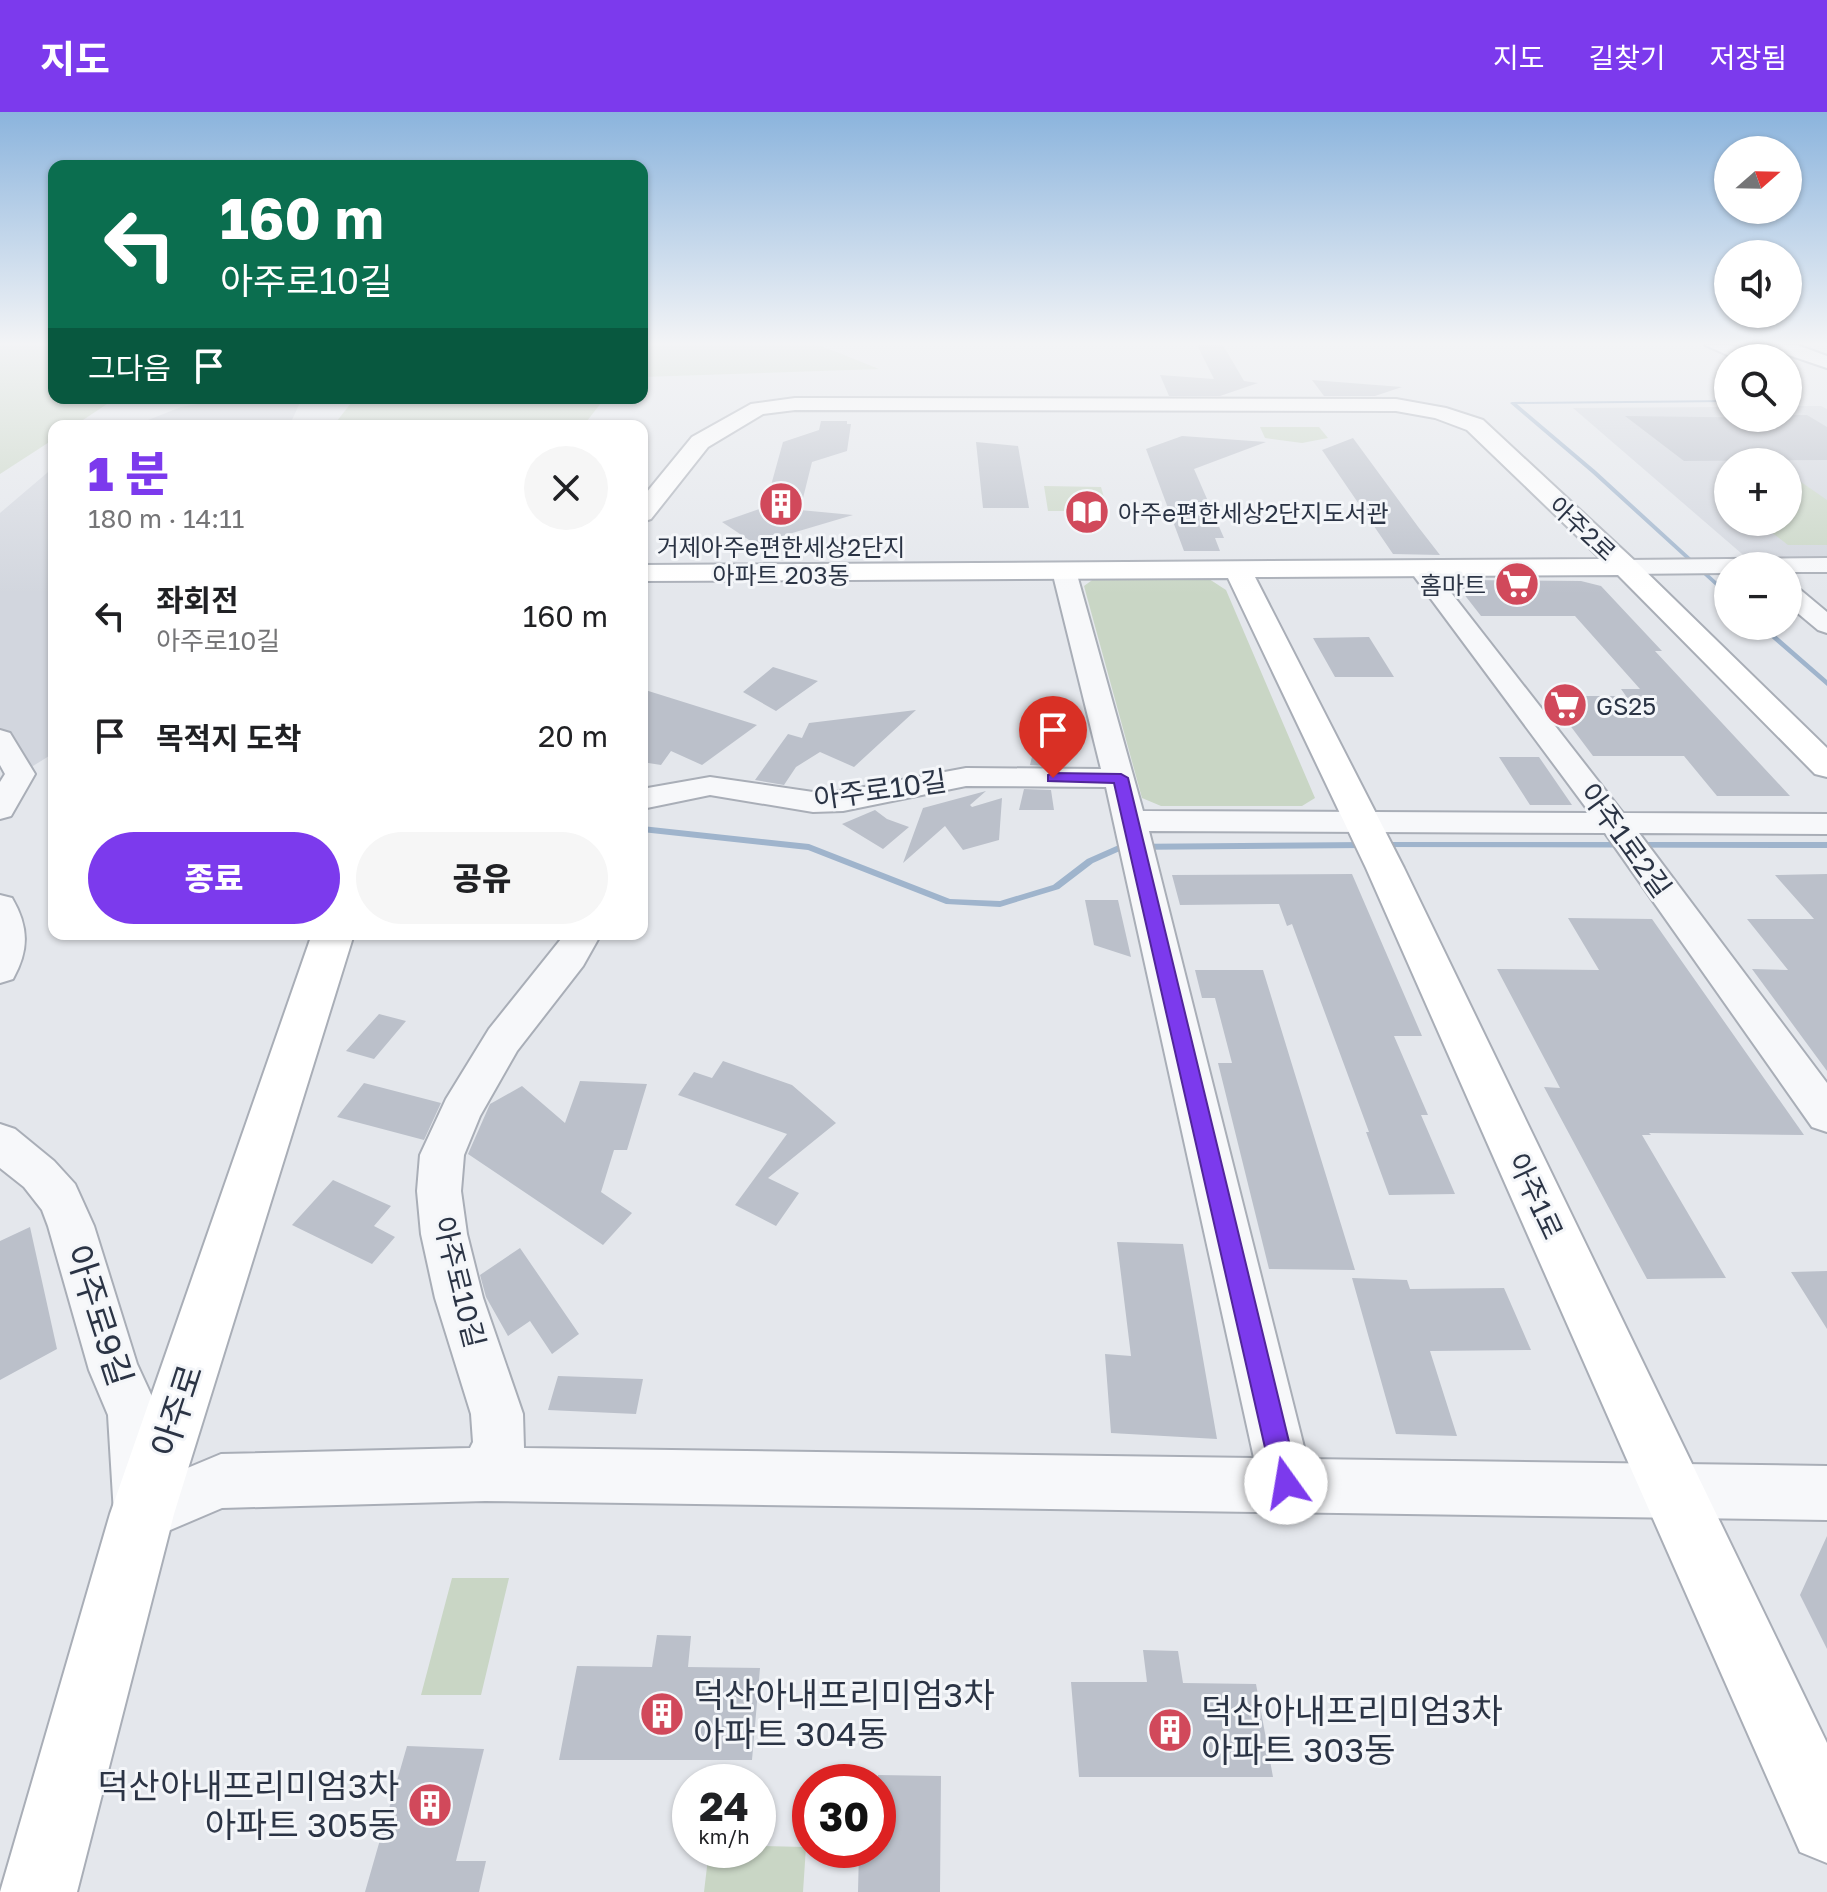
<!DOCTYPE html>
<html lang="ko">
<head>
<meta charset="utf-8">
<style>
  body { margin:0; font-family:"Golos Text","Noto Sans KR",sans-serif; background:#f6f6f6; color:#202124; height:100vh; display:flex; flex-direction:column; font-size:30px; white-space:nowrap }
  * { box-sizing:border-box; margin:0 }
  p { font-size:26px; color:#757577 }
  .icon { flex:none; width:44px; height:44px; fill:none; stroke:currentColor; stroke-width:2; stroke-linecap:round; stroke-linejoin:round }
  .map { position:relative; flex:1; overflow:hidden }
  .drawer { position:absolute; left:48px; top:308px; width:600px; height:520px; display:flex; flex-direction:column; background:#fff; border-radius:16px; box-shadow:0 2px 6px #0004 }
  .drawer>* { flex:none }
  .banner { position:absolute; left:48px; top:48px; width:600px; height:244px; border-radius:16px; box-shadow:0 2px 6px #0004; background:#0b6e4f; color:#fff; overflow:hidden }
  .needle { width:52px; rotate:70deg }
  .buttons { position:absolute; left:1714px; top:24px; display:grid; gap:16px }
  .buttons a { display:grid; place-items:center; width:88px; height:88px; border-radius:50%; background:#fff; box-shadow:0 2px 6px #0004; font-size:40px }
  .speed { position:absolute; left:672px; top:1652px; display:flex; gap:16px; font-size:40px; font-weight:700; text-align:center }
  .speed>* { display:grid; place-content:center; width:104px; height:104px; border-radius:50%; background:#fff; box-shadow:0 2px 6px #0004; line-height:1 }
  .speed small { font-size:20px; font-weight:400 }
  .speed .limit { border:12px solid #d22; background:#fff; color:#111 }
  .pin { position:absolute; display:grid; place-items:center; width:68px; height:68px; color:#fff; margin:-82px -34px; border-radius:50% 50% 50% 0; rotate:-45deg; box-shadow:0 0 8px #0007 }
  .pin .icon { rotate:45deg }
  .me { position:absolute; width:88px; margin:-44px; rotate:347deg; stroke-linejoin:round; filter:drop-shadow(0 0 6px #0008) }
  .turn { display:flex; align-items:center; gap:28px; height:168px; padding:0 40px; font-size:36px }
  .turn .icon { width:104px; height:104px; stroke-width:2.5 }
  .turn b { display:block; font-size:56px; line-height:68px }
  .then { display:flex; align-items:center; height:76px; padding:0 40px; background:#0003; gap:16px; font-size:30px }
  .round { display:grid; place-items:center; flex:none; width:84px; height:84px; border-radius:42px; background:#f6f6f6 }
  .overview { display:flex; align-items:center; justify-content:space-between; height:136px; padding:0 40px }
  h1 { font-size:48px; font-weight:800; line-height:60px; color:#7c3aed }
  .button { display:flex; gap:16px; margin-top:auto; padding:16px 40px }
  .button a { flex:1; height:92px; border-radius:48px; background:#7c3aed; color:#fff; font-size:32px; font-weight:800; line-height:92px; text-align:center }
  .button a+a { background:#f6f6f6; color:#202124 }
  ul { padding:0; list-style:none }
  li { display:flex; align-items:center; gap:24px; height:120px; padding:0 40px }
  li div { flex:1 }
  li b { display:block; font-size:30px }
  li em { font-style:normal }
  header { display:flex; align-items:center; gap:48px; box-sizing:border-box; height:112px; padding:0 40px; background:#7c3aed; color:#fff }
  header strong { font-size:38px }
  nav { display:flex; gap:44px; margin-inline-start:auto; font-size:28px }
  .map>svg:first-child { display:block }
  .built { fill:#d2d6de; fill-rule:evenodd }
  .green { fill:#c9d6c5 }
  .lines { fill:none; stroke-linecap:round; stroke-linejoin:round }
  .stream { fill:#9fb4cc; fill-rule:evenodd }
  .building { fill:#bbc0ca }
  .street-casing { stroke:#a9aeb7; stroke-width:4 }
  .secondary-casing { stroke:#a9aeb7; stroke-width:4 }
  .highway-casing { stroke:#8b94a3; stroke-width:4 }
  .street { fill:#f7f8fa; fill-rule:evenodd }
  .secondary { fill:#fff; fill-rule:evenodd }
  .highway { fill:#fff; fill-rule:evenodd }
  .route { fill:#7c3aed; stroke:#51269a; stroke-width:2 }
  .labels { text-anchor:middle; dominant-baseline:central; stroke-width:6; stroke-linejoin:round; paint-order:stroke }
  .far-poi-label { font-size:24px; fill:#2b3445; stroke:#f4f6f9; text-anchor:start }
  .far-street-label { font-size:24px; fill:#2b3445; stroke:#f4f6f9 }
  .street-label { font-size:28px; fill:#2b3445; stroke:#f4f6f9 }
  .near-street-label { font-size:34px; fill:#2b3445; stroke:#f4f6f9 }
  .near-poi-label { font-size:34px; fill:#2b3445; stroke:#f4f6f9; text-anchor:start }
</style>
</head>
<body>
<header>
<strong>지도</strong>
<nav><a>지도</a><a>길찾기</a><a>저장됨</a></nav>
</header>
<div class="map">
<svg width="1827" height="1780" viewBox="0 0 1827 1780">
  <rect width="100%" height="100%" fill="#e4e7ec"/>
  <!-- built -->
  <path class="built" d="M 231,286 L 302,286 L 292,308 L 286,314 L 133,314 L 181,295 Z
    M 1788,294 L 1821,294 L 1827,297 L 1827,453 L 1756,454 L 1573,296 L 1728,295 L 1728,306 L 1788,306 ZM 1728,350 L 1788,350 L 1788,410 L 1728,410 Z
    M 54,355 L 54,641 L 20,662 L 0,627 L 0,401 Z"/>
  <!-- green -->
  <path class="green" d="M 0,233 L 54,233 L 54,286 L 116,286 L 74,314 L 54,314 L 54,327 L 0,362 Z
    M 642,233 L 819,233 L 879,257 L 642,265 Z
    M 355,286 L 605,286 L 583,314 L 333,314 Z
    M 1260,315 L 1319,315 L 1328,326 L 1302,331 L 1265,326 Z
    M 1788,361 L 1827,388 L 1827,433 L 1788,433 L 1758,410 L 1788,410 Z
    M 1044,374 L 1101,375 L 1108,399 L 1048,399 Z
    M 1206,465 L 1226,478 L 1315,686 L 1302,694 L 1161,694 L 1142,686 L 1084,474 L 1095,466 Z
    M 452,1466 L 509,1466 L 481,1583 L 421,1583 Z
    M 758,1734 L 806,1735 L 803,1780 L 704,1780 L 709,1738 L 758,1738 Z"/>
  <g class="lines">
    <!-- stream -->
    <path class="stream" d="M 1728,288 L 1728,290 L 1517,292 L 1596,359 L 1728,480 L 1728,485 L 1592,361 L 1510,291 L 1512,290 Z
      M 1758,514 L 1765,514 L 1827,568 L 1827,574 Z
      M 642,714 L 809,732 L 950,787 L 1000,789 L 1053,773 L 1087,747 L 1121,732 L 1366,730 L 1370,733 L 1366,736 L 1122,738 L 1093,751 L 1059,777 L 1000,795 L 946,792 L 808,738 L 642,720 Z
      M 1382,730 L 1827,730 L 1827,736 L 1379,735 L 1378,733 Z"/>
  </g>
  <!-- building -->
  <path class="building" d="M 1197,233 L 1223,233 L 1244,269 L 1258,271 L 1220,284 L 1169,284 L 1160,263 L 1214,267 Z
    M 1312,268 L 1402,275 L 1375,284 L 1324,284 Z
    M 1788,303 L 1807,303 L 1827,315 L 1827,348 L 1684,349 L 1625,304 L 1788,306 Z
    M 821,309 L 847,309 L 847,312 L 851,312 L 847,339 L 812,350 L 800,398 L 853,403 L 755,432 L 722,410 L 765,395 L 783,330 L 819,318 Z
    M 1182,324 L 1266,330 L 1194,357 L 1224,426 L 1215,426 L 1220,439 L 1184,439 L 1146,337 Z
    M 1353,326 L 1419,416 L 1440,443 L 1393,442 L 1322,338 Z
    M 976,330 L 1018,334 L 1029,396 L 983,396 Z
    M 1453,468 L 1581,469 L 1601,474 L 1662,539 L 1655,539 L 1790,684 L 1717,684 L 1684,644 L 1593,644 L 1548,584 L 1626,584 L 1621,577 L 1640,577 L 1575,504 L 1481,504 Z
    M 1369,525 L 1394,565 L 1335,565 L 1313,526 Z
    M 773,555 L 818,569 L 776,599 L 743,580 Z
    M 642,577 L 757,613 L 702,653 L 671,639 L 661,653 L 642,650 Z
    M 916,598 L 854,655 L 820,640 L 796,655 L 784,673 L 755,668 L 788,622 L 802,626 L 809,611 Z
    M 1040,611 L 1047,654 L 1030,653 Z
    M 1499,645 L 1539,645 L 1572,693 L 1530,693 Z
    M 1024,677 L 1051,678 L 1054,698 L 1019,698 Z
    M 986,679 L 970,693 L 972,695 L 1002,686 L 999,728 L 963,738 L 945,714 L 903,751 L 923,696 Z
    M 875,698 L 887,707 L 909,715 L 883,737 L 842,712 Z
    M 1352,762 L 1422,924 L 1394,924 L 1428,1003 L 1421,1003 L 1455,1082 L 1389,1083 L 1366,1020 L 1369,1020 L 1292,812 L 1287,814 L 1279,792 L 1180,793 L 1172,763 Z
    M 1827,762 L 1827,959 L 1752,857 L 1788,858 L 1747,807 L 1814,807 L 1775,763 Z
    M 1085,788 L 1118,788 L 1131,845 L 1094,833 Z
    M 1568,806 L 1652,807 L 1804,1023 L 1649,1021 L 1651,1023 L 1642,1023 L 1726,1166 L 1647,1167 L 1544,975 L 1560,976 L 1497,857 L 1599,858 Z
    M 1195,858 L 1263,858 L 1355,1158 L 1269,1157 L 1218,951 L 1232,951 L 1215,886 L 1202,886 Z
    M 379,902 L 406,909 L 374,947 L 346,939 Z
    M 723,949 L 792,973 L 836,1011 L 768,1066 L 799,1081 L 776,1114 L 735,1093 L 787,1022 L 678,983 L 694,960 L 712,966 Z
    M 580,969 L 647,972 L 627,1038 L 614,1038 L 601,1080 L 632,1101 L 603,1133 L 468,1042 L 490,992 L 522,974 L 565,1011 Z
    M 364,971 L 441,991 L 424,1028 L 337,1005 Z
    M 333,1068 L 391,1094 L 374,1114 L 395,1125 L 372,1152 L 292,1113 Z
    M 30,1115 L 57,1237 L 0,1268 L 0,1129 Z
    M 1117,1130 L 1183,1132 L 1217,1327 L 1111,1321 L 1105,1242 L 1131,1244 Z
    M 520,1136 L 579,1222 L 552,1242 L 530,1209 L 508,1224 L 486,1185 L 480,1163 Z
    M 1827,1159 L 1827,1217 L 1791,1160 Z
    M 1352,1166 L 1407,1168 L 1410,1177 L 1504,1176 L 1531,1238 L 1430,1239 L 1457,1324 L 1396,1322 Z
    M 558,1264 L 643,1267 L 636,1302 L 548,1298 Z
    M 1827,1424 L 1827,1537 L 1800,1483 Z
    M 657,1523 L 691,1524 L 688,1555 L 760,1556 L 752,1648 L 559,1648 L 577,1554 L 652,1555 Z
    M 1143,1538 L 1178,1539 L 1183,1571 L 1256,1572 L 1273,1665 L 1079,1665 L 1071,1570 L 1147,1570 Z
    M 407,1634 L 484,1637 L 456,1749 L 486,1749 L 479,1780 L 365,1780 Z
    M 878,1663 L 941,1664 L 940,1780 L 858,1780 L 859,1738 L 878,1738 Z"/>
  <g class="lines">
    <!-- street casing -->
    <g class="street-casing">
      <path id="street" d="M 1827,446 L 1827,460 L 1788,460 L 1788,454 L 1728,454 L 1728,461 L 1625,462 L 1617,460 L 1613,455 L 1617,450 L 1625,448 Z
        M 1420,449 L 1428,451 L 1623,701 L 1827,702 L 1827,722 L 1639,721 L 1827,971 L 1827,1020 L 1812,1015 L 1605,721 L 1149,719 L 1307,1347 L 1827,1354 L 1827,1408 L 485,1389 L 222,1396 L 142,1430 L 123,1421 L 114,1402 L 108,1303 L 89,1258 L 48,1114 L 42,1098 L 24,1075 L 0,1056 L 0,1012 L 15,1017 L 54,1049 L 75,1072 L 94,1114 L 137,1252 L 160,1302 L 166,1365 L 221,1342 L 470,1336 L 473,1330 L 471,1302 L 435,1186 L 421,1122 L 417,1079 L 420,1043 L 446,987 L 489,917 L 565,822 L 601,822 L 583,854 L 517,939 L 480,1004 L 464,1043 L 461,1079 L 467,1122 L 483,1186 L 523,1302 L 524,1336 L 1254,1346 L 1106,675 L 966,674 L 843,699 L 813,700 L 710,683 L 642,697 L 642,677 L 710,665 L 813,680 L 843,679 L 966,656 L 1101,657 L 1052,459 L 1056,454 L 1072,454 L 1076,459 L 1143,699 L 1590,701 L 1408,456 L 1412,451 Z
        M 1788,473 L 1797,475 L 1827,500 L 1827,521 L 1818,518 L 1788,493 Z
        M 0,618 L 10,621 L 35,662 L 11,704 L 0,707 L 0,670 L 5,662 L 0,653 Z
        M 0,783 L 12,786 C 29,815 29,838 13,867 L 0,871 Z"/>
    </g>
    <!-- secondary casing -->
    <g class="secondary-casing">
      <path id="secondary" d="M 795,286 L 1396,287 L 1446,296 L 1483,308 L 1635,449 L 1827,636 L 1827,665 L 1815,662 L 1618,463 L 1255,465 L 1404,756 L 1827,1631 L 1827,1751 L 1800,1740 L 1366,756 L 1228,466 L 642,469 L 642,453 L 1601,447 L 1467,318 L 1435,306 L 1396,299 L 795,298 L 763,302 L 708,335 L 651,407 L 642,410 L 642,386 L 692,325 L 751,292 Z
        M 312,822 L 354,822 L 174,1402 L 77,1780 L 0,1780 L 110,1402 Z"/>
    </g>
    <!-- highway casing -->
    <g class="highway-casing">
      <path id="highway" d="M 1705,233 C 1724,233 1748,232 1762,246 L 1734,246 Z
        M 1769,233 L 1797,233 L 1827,244 L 1827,256 L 1771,237 Z"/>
    </g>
    <!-- street -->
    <use href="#street" class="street"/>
    <!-- secondary -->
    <use href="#secondary" class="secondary"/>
    <!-- highway -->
    <use href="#highway" class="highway"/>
  </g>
  <!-- sky -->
  <linearGradient id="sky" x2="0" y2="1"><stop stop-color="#8bb4dd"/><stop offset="0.48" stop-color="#f3f4f6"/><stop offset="1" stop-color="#f3f4f6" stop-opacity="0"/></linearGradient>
  <rect width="1827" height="482" fill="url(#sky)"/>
  <!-- route -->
  <path class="route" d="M 1053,661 L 1121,662 L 1128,666 L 1299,1371 L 1295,1381 L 1286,1384 L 1277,1381 L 1273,1371 L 1114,671 L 1048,669 L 1048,663 Z"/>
  <!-- icons -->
  <defs>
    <g id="building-disc" transform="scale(2.3)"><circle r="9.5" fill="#d1495b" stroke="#f4f6f9"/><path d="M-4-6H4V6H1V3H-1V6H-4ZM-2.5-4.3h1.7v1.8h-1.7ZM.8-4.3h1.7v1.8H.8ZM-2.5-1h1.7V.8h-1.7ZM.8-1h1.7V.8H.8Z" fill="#fff"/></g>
    <g id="library-disc" transform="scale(2.3)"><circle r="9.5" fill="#d1495b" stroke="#f4f6f9"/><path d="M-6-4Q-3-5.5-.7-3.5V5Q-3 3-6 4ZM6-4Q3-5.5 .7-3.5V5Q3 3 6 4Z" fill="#fff"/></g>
    <g id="supermarket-disc" transform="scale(2.3)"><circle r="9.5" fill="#d1495b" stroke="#f4f6f9"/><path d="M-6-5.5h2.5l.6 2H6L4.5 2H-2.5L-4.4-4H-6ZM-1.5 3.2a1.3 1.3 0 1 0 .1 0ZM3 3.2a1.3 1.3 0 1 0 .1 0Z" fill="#fff"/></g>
  </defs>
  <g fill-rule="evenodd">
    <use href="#building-disc" x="781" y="392"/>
    <use href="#library-disc" x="1087" y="400"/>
    <use href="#supermarket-disc" x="1517" y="472"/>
    <use href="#supermarket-disc" x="1565" y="593"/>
    <use href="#building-disc" x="662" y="1602"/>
    <use href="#building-disc" x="1170" y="1618"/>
    <use href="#building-disc" x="430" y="1693"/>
  </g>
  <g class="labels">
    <!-- far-poi labels -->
    <g class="far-poi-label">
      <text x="1118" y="400">아주e편한세상2단지도서관</text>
      <text x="781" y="434" text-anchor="middle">거제아주e편한세상2단지<tspan x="781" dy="28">아파트 203동</tspan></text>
      <text x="1486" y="472" text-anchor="end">홈마트</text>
      <text x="1596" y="593">GS25</text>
    </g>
    <!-- far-street labels -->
    <g class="far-street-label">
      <text transform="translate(1583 416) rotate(43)">아주2로</text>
    </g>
    <!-- street labels -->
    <g class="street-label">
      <text transform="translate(880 677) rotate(-8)">아주로10길</text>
      <text transform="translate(1626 728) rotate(54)">아주1로2길</text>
      <text transform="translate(1536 1084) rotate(65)">아주1로</text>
      <text transform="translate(460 1170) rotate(76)">아주로10길</text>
    </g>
    <!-- near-street labels -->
    <g class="near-street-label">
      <text transform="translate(100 1203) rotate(72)">아주로9길</text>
      <text transform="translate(176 1298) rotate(-72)">아주로</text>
    </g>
    <!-- near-poi labels -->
    <g class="near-poi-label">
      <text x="693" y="1582">덕산아내프리미엄3차<tspan x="693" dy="39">아파트 304동</tspan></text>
      <text x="1201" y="1598">덕산아내프리미엄3차<tspan x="1201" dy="39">아파트 303동</tspan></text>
      <text x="399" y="1673" text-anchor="end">덕산아내프리미엄3차<tspan x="399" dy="39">아파트 305동</tspan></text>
    </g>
  </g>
</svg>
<div class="buttons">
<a><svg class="needle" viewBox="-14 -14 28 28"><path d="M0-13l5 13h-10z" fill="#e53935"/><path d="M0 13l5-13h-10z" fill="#757577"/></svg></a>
<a><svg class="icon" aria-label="sound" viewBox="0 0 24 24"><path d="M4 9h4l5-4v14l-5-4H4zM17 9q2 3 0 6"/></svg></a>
<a><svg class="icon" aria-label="search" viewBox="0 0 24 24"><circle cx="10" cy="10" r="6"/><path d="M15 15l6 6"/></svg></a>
<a>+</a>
<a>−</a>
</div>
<div class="speed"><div>24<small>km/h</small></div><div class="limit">30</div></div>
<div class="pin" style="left:1053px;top:666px;background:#d93025"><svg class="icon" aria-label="arrive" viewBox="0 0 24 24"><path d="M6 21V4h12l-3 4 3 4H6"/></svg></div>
<svg class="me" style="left:1286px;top:1371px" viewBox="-20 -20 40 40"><circle r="19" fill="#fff"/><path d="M0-13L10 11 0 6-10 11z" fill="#7c3aed"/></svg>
<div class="banner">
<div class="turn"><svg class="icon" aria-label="left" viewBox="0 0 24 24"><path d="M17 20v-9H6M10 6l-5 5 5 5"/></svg><div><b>160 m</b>아주로10길</div></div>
<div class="then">그다음<svg class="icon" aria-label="arrive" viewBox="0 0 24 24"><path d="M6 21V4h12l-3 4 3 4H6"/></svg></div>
</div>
<section class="drawer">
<div class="overview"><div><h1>1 분</h1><p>180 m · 14:11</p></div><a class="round"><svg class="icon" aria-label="close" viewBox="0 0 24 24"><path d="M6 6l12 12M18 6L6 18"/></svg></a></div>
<ul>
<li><svg class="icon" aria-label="left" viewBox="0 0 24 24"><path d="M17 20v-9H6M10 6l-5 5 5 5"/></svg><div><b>좌회전</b><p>아주로10길</p></div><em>160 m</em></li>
<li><svg class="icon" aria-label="arrive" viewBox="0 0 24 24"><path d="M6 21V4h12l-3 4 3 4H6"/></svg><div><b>목적지 도착</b></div><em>20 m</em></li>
</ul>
<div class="button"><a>종료</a><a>공유</a></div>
</section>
</div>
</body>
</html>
